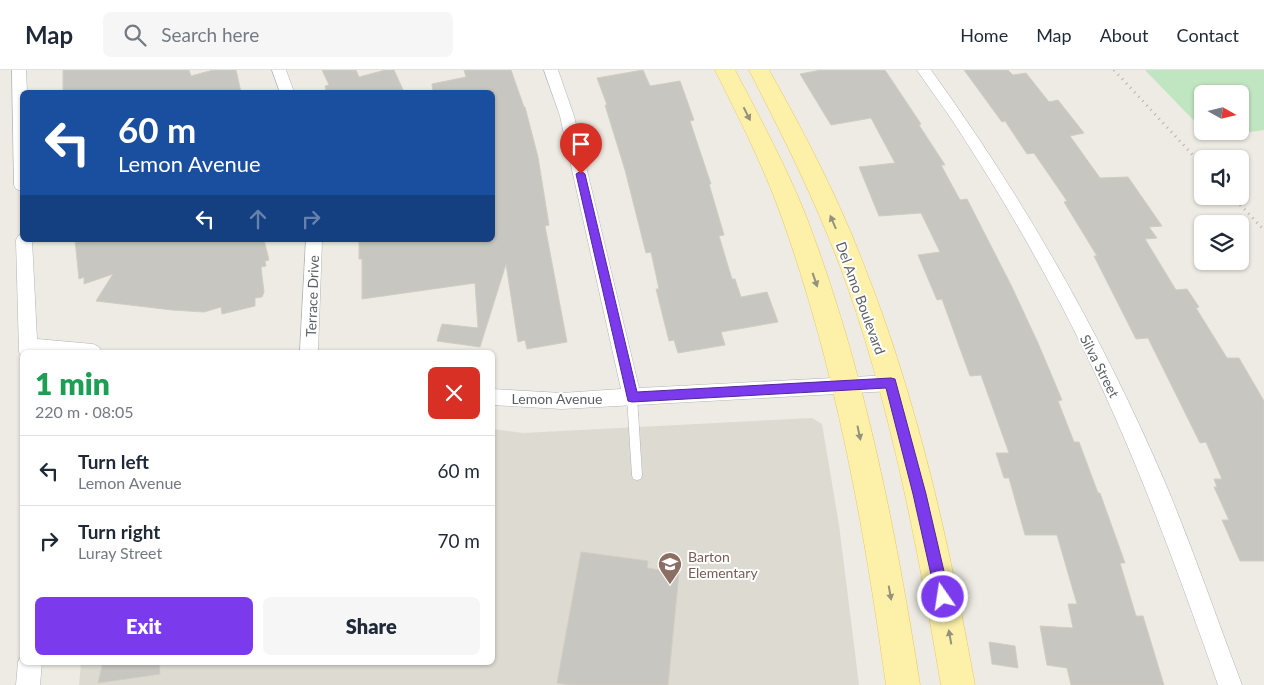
<!DOCTYPE html>
<html lang="en">
<head>
<meta charset="utf-8">
<style>
  body { margin:0; font-family:Lato,sans-serif; background:#f6f6f7; color:#1f2937; height:100vh; display:flex; flex-direction:column; font-size:19px; white-space:nowrap }
  * { box-sizing:border-box; margin:0 }
  p { font-size:16px; color:#747a83 }
  .icon { flex:none; width:28px; height:28px; fill:none; stroke:currentColor; stroke-width:2; stroke-linecap:round; stroke-linejoin:round }
  .map { position:relative; flex:1; overflow:hidden }
  .side { position:absolute; left:20px; top:280px; width:475px; height:315px; display:flex; flex-direction:column; background:#fff; border-radius:8px; box-shadow:0 1px 4px #0004 }
  .side>* { flex:none }
  .top-card { position:absolute; left:20px; top:20px; width:475px; height:152px; border-radius:8px; box-shadow:0 1px 4px #0004; background:#1a4fa0; color:#fff; overflow:hidden }
  .needle { width:32px; rotate:98deg }
  .buttons { position:absolute; left:1194px; top:15px; display:grid; gap:10px }
  .buttons a { display:grid; place-items:center; width:55px; height:55px; border-radius:8px; background:#fff; box-shadow:0 1px 4px #0004; font-size:25px }
  .pin { position:absolute; display:grid; place-items:center; width:42px; height:42px; color:#fff; margin:-51px -21px; border-radius:50% 50% 50% 0; rotate:-45deg; box-shadow:0 0 5px #0007 }
  .pin .icon { rotate:45deg }
  .me { position:absolute; width:55px; margin:-28px; rotate:347deg; stroke-linejoin:round; filter:drop-shadow(0 0 4px #0008) }
  .turn { display:flex; align-items:center; gap:18px; height:105px; padding:0 15px; font-size:22px }
  .turn .icon { width:65px; height:65px; stroke-width:2.5 }
  .turn b { display:block; font-size:35px; line-height:42px }
  .lanes { display:flex; align-items:center; height:48px; padding:0 15px; background:#0003; justify-content:center; gap:25px; direction:ltr }
  .lanes .off { opacity:.35 }
  .round { display:grid; place-items:center; flex:none; width:52px; height:52px; border-radius:8px; background:#f6f6f7 }
  .summary { display:flex; align-items:center; justify-content:space-between; height:85px; padding:0 15px }
  h1 { font-size:30px; font-weight:800; line-height:38px; color:#1e9e55 }
  .button { display:flex; gap:10px; margin-top:auto; padding:10px 15px }
  .button a { flex:1; height:58px; border-radius:8px; background:#7c3aed; color:#fff; font-size:20px; font-weight:800; line-height:58px; text-align:center }
  .button a+a { background:#f6f6f7; color:#1f2937 }
  ul { padding:0; list-style:none }
  li { display:flex; align-items:center; gap:15px; height:70px; padding:0 15px; border-top:1px solid #e0e1e3 }
  li div { flex:1 }
  li b { display:block; font-size:19px }
  li em { font-style:normal }
  header { display:flex; align-items:center; gap:30px; box-sizing:border-box; height:70px; padding:0 25px; background:#fff; border-bottom:1px solid #e0e1e3 }
  header strong { font-size:24px }
  nav { display:flex; gap:28px; margin-inline-start:auto; font-size:18px }
  .search { width:350px; height:45px; background:#f6f6f7; display:flex; align-items:center; gap:12px; box-sizing:border-box; padding:0 18px; border-radius:8px; color:#747a83; font-size:19px }
  .map>svg:first-child { display:block }
  .education { fill:#dddad1 }
  .green { fill:#c0e5c1 }
  .building { fill:#c8c6c0; stroke:#d2cdc1 }
  .lines { fill:none; stroke-linecap:round; stroke-linejoin:round }
  .lane-casing { stroke:#b1b4b8; stroke-width:1 }
  .street-casing { stroke:#b1b4b8; stroke-width:1 }
  .primary-casing { stroke:#edc85c; stroke-width:1 }
  .lane { fill:#fff; fill-rule:evenodd }
  .street { fill:#fff; fill-rule:evenodd }
  .primary { fill:#fdf1a9; fill-rule:evenodd }
  .rail { stroke:#b2b3b3; stroke-width:3; stroke-dasharray:1 5; stroke-linecap:butt }
  .oneway { fill:#94927c }
  .route { fill:#7c3aed; stroke:#51269a }
  .labels { text-anchor:middle; dominant-baseline:central; stroke-width:4; stroke-linejoin:round; paint-order:stroke }
  .street-label { font-size:14px; fill:#5b5f63; stroke:#fff }
  .education-label { font-size:14px; fill:#785e54; stroke:#fff; text-anchor:start }
</style>
</head>
<body>
<header>
<strong>Map</strong>
<div class="search"><svg class="icon" aria-label="search" viewBox="0 0 24 24"><circle cx="10" cy="10" r="6"/><path d="M15 15l6 6"/></svg>Search here</div>
<nav><a>Home</a><a>Map</a><a>About</a><a>Contact</a></nav>
</header>
<div class="map">
<svg width="1264" height="615" viewBox="0 0 1264 615">
  <rect width="100%" height="100%" fill="#edebe3"/>
  <!-- education -->
  <path class="education" d="M 812,348 L 822,354 L 839,455 L 859,615 L 79,615 L 81,593 L 492,592 L 493,359 L 523,363 Z"/>
  <!-- green -->
  <path class="green" d="M 1145,0 L 1264,0 L 1264,60 L 1211,68 L 1205,61 L 1240,61 L 1240,24 L 1202,24 L 1202,59 Z"/>
  <!-- building -->
  <path class="building" d="M 63,0 L 189,0 L 191,6 L 213,0 L 236,0 L 241,22 L 63,22 Z
    M 322,0 L 356,0 L 359,7 L 385,0 L 394,0 L 404,22 L 326,22 L 325,16 L 329,15 Z
    M 464,0 L 511,0 L 524,37 L 525,37 L 538,87 L 549,155 L 545,156 L 567,272 L 527,279 L 525,270 L 518,272 L 506,194 L 480,277 L 437,271 L 442,254 L 478,258 L 475,213 L 362,229 L 362,189 L 359,189 L 359,170 L 492,170 L 492,22 L 433,22 L 432,14 L 466,7 Z
    M 643,0 L 650,16 L 680,11 L 694,50 L 690,51 L 711,114 L 709,114 L 724,165 L 719,166 L 732,209 L 735,209 L 741,227 L 767,222 L 778,252 L 721,262 L 725,275 L 678,283 L 674,270 L 669,271 L 656,219 L 659,219 L 651,182 L 646,183 L 625,100 L 605,35 L 607,35 L 597,8 Z
    M 821,0 L 885,0 L 921,54 L 919,55 L 945,95 L 941,95 L 960,130 L 967,129 L 1011,215 L 1038,273 L 1062,330 L 1058,331 L 1074,372 L 1079,372 L 1098,423 L 1100,423 L 1125,493 L 1120,493 L 1136,546 L 1143,546 L 1164,615 L 1071,615 L 1067,598 L 1047,595 L 1040,556 L 1073,558 L 1068,534 L 1077,534 L 1057,465 L 1025,465 L 1009,408 L 1004,408 L 996,383 L 1009,383 L 981,305 L 970,306 L 942,229 L 937,230 L 918,185 L 940,182 L 921,143 L 879,146 L 859,97 L 895,93 L 871,48 L 831,55 L 800,4 Z
    M 964,0 L 1008,0 L 1013,5 L 1026,3 L 1049,32 L 1058,30 L 1084,63 L 1070,66 L 1100,108 L 1128,107 L 1162,156 L 1149,157 L 1157,168 L 1145,169 L 1176,220 L 1187,219 L 1199,237 L 1196,238 L 1227,288 L 1239,288 L 1264,331 L 1264,491 L 1240,491 L 1222,450 L 1229,450 L 1214,417 L 1217,417 L 1214,409 L 1222,409 L 1206,372 L 1200,373 L 1148,268 L 1136,269 L 1094,186 L 1097,186 L 1064,132 L 1067,131 L 1034,83 L 1027,84 L 1005,51 L 1002,52 Z
    M 75,170 L 264,170 L 269,190 L 265,191 L 266,196 L 261,197 L 264,222 L 262,227 L 255,228 L 255,236 L 222,244 L 221,237 L 204,242 L 172,240 L 96,231 L 113,204 L 84,214 L 84,207 L 79,209 Z
    M 581,482 L 648,491 L 647,498 L 679,503 L 668,615 L 569,615 L 557,613 Z
    M 989,572 L 1015,576 L 1018,598 L 992,594 Z
    M 103,592 L 159,592 L 160,604 L 98,613 Z"/>
  <g class="lines">
    <!-- lane casing -->
    <g class="lane-casing">
      <path id="lane" d="M 632,323 L 636,324 L 637,327 L 642,405 L 641,409 L 637,410 L 633,409 L 632,405 L 627,327 L 628,324 Z"/>
    </g>
    <!-- street casing -->
    <g class="street-casing">
      <path id="street" d="M 12,0 L 26,0 L 27,22 L 22,22 L 22,121 L 16,119 L 14,115 Z
        M 272,0 L 286,0 L 294,22 L 280,22 Z
        M 544,0 L 558,0 L 574,46 L 639,318 L 891,305 L 898,307 L 900,313 L 898,319 L 891,321 L 562,339 L 492,335 L 492,319 L 562,323 L 621,319 L 560,46 Z
        M 917,0 L 931,0 C 1025,130 1104,269 1167,417 C 1194,482 1217,549 1242,615 L 1218,615 C 1168,473 1118,337 1045,205 C 1017,153 986,102 954,53 C 942,35 929,18 917,0 Z
        M 22,164 L 22,170 L 32,170 L 37,269 L 93,274 L 99,277 L 102,282 L 22,282 L 22,287 L 19,282 L 16,170 L 18,166 Z
        M 306,170 L 322,170 L 318,282 L 300,282 Z
        M 22,584 L 22,592 L 42,592 L 40,615 L 16,615 L 18,592 Z"/>
    </g>
    <!-- primary casing -->
    <g class="primary-casing">
      <path id="primary" d="M 715,0 L 735,0 C 760,48 786,96 806,146 C 864,297 895,456 920,615 L 886,615 C 864,456 836,299 782,148 C 764,97 739,48 715,0 Z
        M 749,0 L 769,0 C 805,64 839,129 865,198 C 918,332 949,474 975,615 L 941,615 C 917,474 890,330 840,196 C 814,128 782,64 749,0 Z"/>
    </g>
    <!-- lane -->
    <use href="#lane" class="lane"/>
    <!-- street -->
    <use href="#street" class="street"/>
    <!-- primary -->
    <use href="#primary" class="primary"/>
    <!-- rail -->
    <path class="rail" d="M 1114,0 L 1202,95
      M 1232,126 L 1264,160"/>
  </g>
  <!-- one-way arrows -->
  <defs><path id="oneway-solid" d="M-6-.8H1V-3.2L6.5 0L1 3.2V.8H-6Z" transform="scale(1.25)"/></defs>
  <g class="oneway">
    <use href="#oneway-solid" transform="translate(747 44) rotate(63)"/>
    <use href="#oneway-solid" transform="translate(833 152) rotate(-113)"/>
    <use href="#oneway-solid" transform="translate(815 210) rotate(71)"/>
    <use href="#oneway-solid" transform="translate(859 363) rotate(78)"/>
    <use href="#oneway-solid" transform="translate(890 523) rotate(80)"/>
    <use href="#oneway-solid" transform="translate(950 567) rotate(-100)"/>
  </g>
  <!-- route -->
  <path class="route" d="M 581,101 L 585,104 L 637,322 L 891,308 L 895,309 L 926,424 L 950,527 L 948,532 L 943,534 L 938,532 L 936,527 L 913,424 L 886,318 L 632,332 L 628,331 L 576,104 Z"/>
  <!-- icons -->
  <defs>
    <g id="school-pin" transform="scale(1.25)"><path d="M0 17L-7.5 6A9.5 9.5 0 1 1 7.5 6Z" fill="#8d6e63" stroke="#fff"/><path d="M0-5L7-2L0 1L-7-2ZM-4 1L0 2.5L4 1V4Q0 6-4 4Z" fill="#fff"/></g>
  </defs>
  <g fill-rule="evenodd">
    <use href="#school-pin" x="670" y="494"/>
  </g>
  <g class="labels">
    <!-- street labels -->
    <g class="street-label">
      <text transform="translate(312 226) rotate(-88)">Terrace Drive</text>
      <text transform="translate(861 228) rotate(70)">Del Amo Boulevard</text>
      <text transform="translate(1100 296) rotate(63)">Silva Street</text>
      <text x="557" y="328">Lemon Avenue</text>
    </g>
    <!-- education labels -->
    <g class="education-label">
      <text x="688" y="486">Barton<tspan x="688" dy="16">Elementary</tspan></text>
    </g>
  </g>
</svg>
<div class="buttons">
<a><svg class="needle" viewBox="-14 -14 28 28"><path d="M0-13l5 13h-10z" fill="#e53935"/><path d="M0 13l5-13h-10z" fill="#747a83"/></svg></a>
<a><svg class="icon" aria-label="sound" viewBox="0 0 24 24"><path d="M4 9h4l5-4v14l-5-4H4zM17 9q2 3 0 6"/></svg></a>
<a><svg class="icon" aria-label="layers" viewBox="0 0 24 24"><path d="M12 4l9 5-9 5-9-5zM3 14l9 5 9-5"/></svg></a>
</div>
<div class="pin" style="left:581px;top:104px;background:#d93025"><svg class="icon" aria-label="arrive" viewBox="0 0 24 24"><path d="M6 21V4h12l-3 4 3 4H6"/></svg></div>
<svg class="me" style="left:943px;top:527px" viewBox="-20 -20 40 40"><circle r="17" fill="#7c3aed" stroke="#fff" stroke-width="3"/><path d="M0-11L8 9 0 5-8 9z" fill="#fff"/></svg>
<div class="top-card">
<div class="turn"><svg class="icon" aria-label="left" viewBox="0 0 24 24"><path d="M17 20v-9H6M10 6l-5 5 5 5"/></svg><div><b>60 m</b>Lemon Avenue</div></div>
<div class="lanes"><svg class="icon" aria-label="left" viewBox="0 0 24 24"><path d="M17 20v-9H6M10 6l-5 5 5 5"/></svg><svg class="icon off" aria-label="ahead" viewBox="0 0 24 24"><path d="M12 20V5M6 11l6-6 6 6"/></svg><svg class="icon off" aria-label="right" viewBox="0 0 24 24"><path d="M7 20v-9h11M14 6l5 5-5 5"/></svg></div>
</div>
<section class="side">
<div class="summary"><div><h1>1 min</h1><p>220 m · 08:05</p></div><a class="round" style="background:#d93025;color:#fff"><svg class="icon" aria-label="close" viewBox="0 0 24 24"><path d="M6 6l12 12M18 6L6 18"/></svg></a></div>
<ul>
<li><svg class="icon" aria-label="left" viewBox="0 0 24 24"><path d="M17 20v-9H6M10 6l-5 5 5 5"/></svg><div><b>Turn left</b><p>Lemon Avenue</p></div><em>60 m</em></li>
<li><svg class="icon" aria-label="right" viewBox="0 0 24 24"><path d="M7 20v-9h11M14 6l5 5-5 5"/></svg><div><b>Turn right</b><p>Luray Street</p></div><em>70 m</em></li>
</ul>
<div class="button"><a>Exit</a><a>Share</a></div>
</section>
</div>
</body>
</html>
